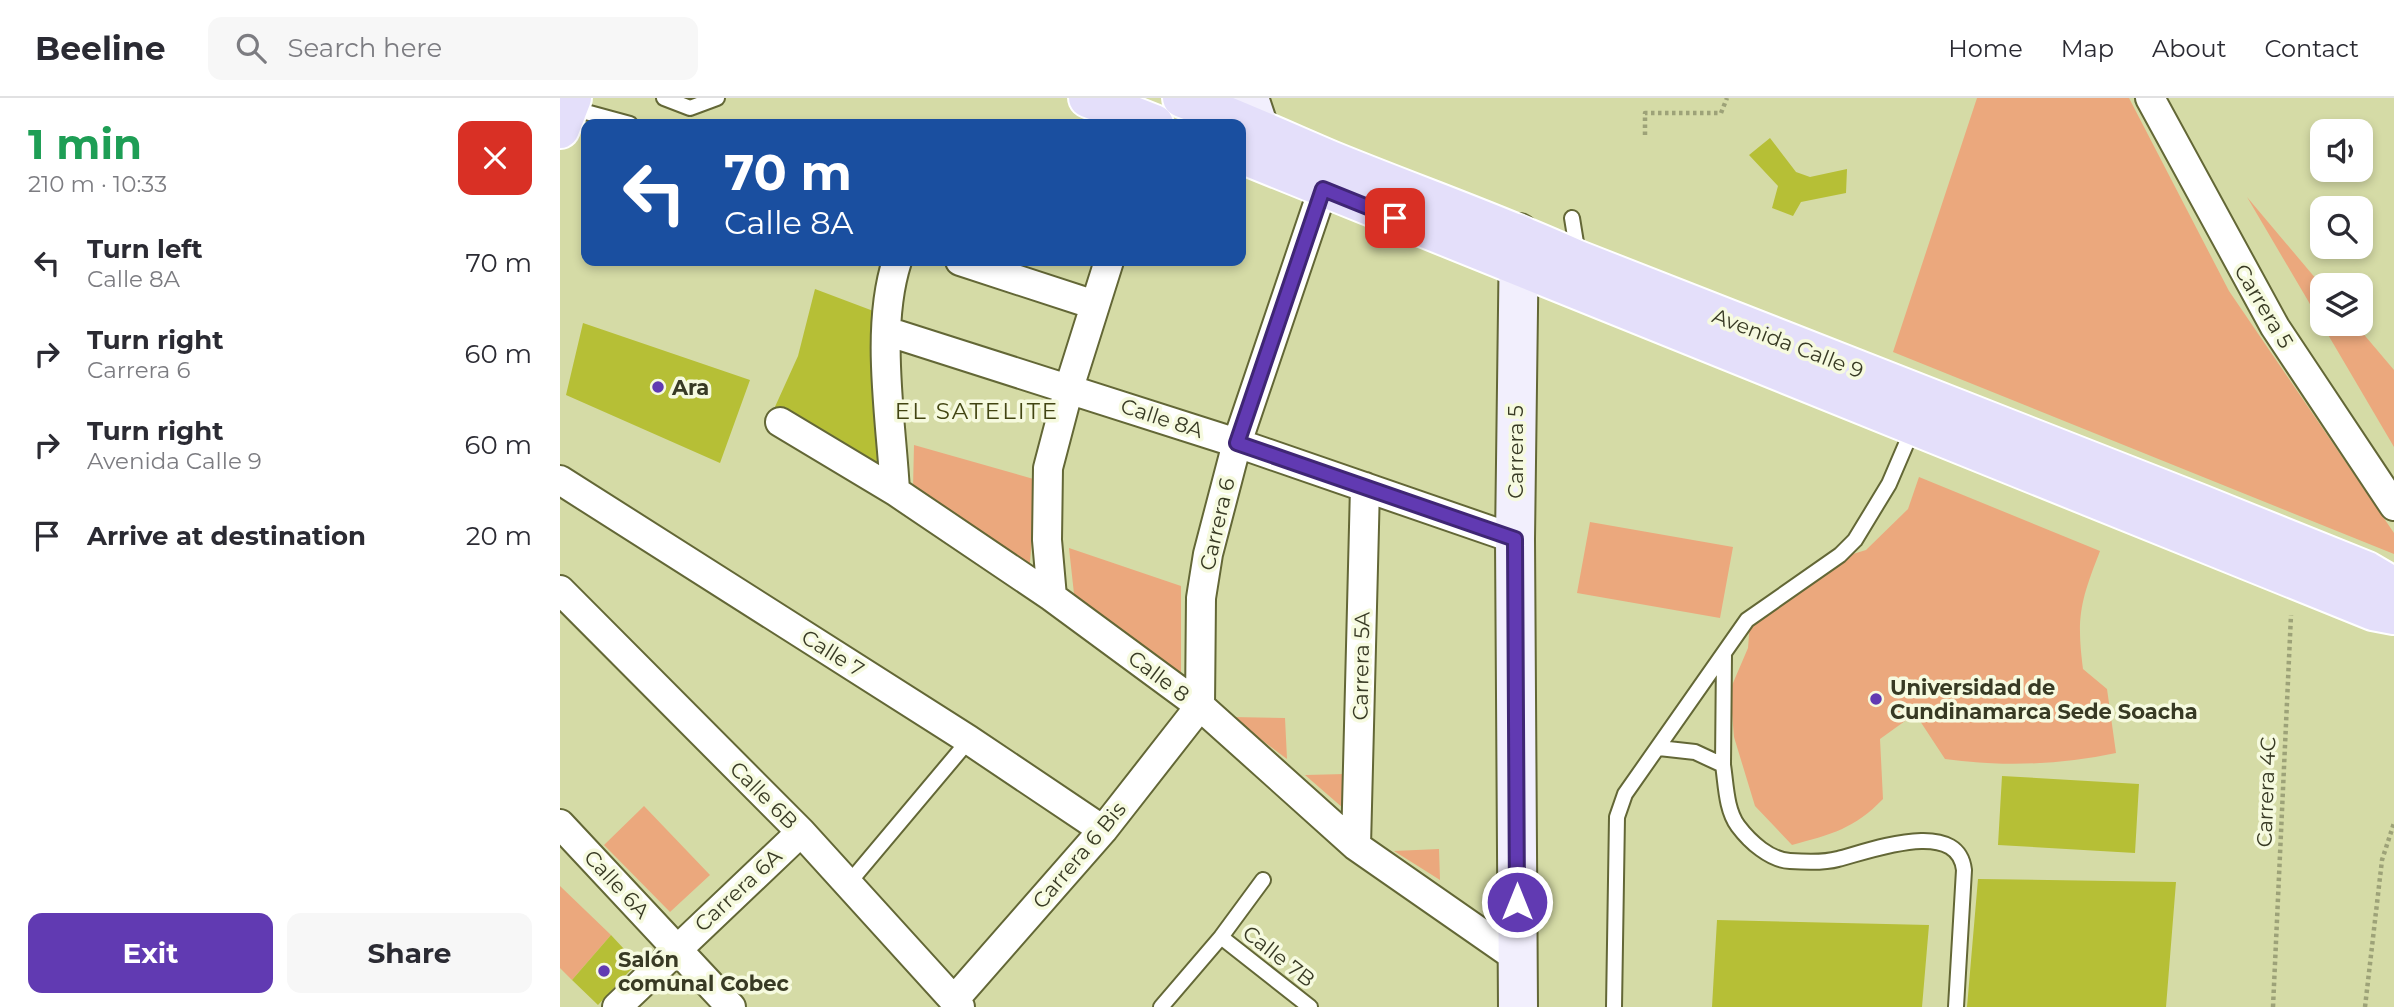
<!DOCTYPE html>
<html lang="en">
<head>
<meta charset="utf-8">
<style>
  body { margin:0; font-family:Montserrat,sans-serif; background:#f7f7f7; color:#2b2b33; height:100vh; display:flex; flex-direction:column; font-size:26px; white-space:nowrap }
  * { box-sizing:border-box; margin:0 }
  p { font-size:23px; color:#7c7c81 }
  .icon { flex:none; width:38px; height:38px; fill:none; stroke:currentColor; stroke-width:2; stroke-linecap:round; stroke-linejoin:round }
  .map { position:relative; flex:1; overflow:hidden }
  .sheet { display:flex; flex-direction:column; background:#fff; width:560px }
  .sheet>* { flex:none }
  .top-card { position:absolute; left:21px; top:21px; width:665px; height:147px; border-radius:14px; box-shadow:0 4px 10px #0003; background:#1a4fa0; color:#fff; overflow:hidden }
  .buttons { position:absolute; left:1750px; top:21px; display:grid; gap:14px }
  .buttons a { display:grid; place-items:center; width:63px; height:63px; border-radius:14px; background:#fff; box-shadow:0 4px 10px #0003; font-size:35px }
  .pin { position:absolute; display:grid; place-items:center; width:60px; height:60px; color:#fff; margin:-30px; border-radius:14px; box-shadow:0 4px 10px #0006 }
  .me { position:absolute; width:77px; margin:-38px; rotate:0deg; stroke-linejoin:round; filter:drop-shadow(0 0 5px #0008) }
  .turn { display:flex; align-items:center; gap:24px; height:147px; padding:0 28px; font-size:32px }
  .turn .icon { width:91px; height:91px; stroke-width:2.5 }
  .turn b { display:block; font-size:49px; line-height:60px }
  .round { display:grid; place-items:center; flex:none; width:74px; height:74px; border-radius:14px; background:#f7f7f7 }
  .summary { display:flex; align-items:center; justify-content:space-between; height:119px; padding:0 28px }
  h1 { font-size:42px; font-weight:700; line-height:52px; color:#1e9e55 }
  .primary-button { display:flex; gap:14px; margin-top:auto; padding:14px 28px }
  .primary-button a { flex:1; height:80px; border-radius:14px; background:#613ab2; color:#fff; font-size:28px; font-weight:700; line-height:80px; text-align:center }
  .primary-button a+a { background:#f7f7f7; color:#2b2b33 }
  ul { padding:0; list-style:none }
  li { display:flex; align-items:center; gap:21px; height:91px; padding:0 28px }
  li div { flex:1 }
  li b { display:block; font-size:26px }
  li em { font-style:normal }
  header { display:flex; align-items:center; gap:42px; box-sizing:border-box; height:98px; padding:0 35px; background:#fff; border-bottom:2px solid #e1e1e2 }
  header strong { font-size:33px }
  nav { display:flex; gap:38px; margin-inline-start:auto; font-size:24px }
  .search { width:490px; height:63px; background:#f7f7f7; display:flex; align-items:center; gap:18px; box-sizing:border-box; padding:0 24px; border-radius:14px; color:#7c7c81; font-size:26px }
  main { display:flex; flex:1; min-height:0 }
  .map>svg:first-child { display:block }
  .green { fill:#eba87d }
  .building { fill:#b6bf36 }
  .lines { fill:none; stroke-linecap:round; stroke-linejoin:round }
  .lane-casing { stroke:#636736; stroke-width:18 }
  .street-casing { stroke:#636736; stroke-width:32 }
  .secondary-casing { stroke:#636736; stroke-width:42 }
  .primary-casing { stroke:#fff; stroke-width:42 }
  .path { stroke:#9da278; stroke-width:4.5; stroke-dasharray:3.5 3.5; stroke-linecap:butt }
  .lane { stroke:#fff; stroke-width:14 }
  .street { stroke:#fff; stroke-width:28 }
  .secondary { stroke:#f2effd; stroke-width:38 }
  .primary { stroke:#e4dffa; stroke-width:38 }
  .route-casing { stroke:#3f2674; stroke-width:18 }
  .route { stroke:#613ab2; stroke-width:12 }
  .poi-dot { fill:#613ab2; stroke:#f6fadf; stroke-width:2.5 }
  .labels { text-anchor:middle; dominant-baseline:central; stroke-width:7; stroke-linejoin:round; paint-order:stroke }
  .street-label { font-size:21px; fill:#383a24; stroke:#f6fadf }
  .poi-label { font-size:21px; font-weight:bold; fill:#383a24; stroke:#f6fadf; text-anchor:start }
  .neighbourhood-label { font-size:23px; letter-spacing:2px; fill:#424513; stroke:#f6fadf }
</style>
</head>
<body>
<header>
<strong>Beeline</strong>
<div class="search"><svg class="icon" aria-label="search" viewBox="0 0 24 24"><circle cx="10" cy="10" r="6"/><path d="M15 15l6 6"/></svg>Search here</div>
<nav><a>Home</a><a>Map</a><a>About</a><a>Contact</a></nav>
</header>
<main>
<section class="sheet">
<div class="summary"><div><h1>1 min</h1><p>210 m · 10:33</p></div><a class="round" style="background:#d93025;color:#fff"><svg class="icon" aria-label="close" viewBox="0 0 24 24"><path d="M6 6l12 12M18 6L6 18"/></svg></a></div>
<ul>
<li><svg class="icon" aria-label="left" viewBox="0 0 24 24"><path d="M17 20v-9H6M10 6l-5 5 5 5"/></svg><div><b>Turn left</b><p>Calle 8A</p></div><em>70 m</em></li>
<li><svg class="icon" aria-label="right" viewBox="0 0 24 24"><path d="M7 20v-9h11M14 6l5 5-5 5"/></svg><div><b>Turn right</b><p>Carrera 6</p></div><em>60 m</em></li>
<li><svg class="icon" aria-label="right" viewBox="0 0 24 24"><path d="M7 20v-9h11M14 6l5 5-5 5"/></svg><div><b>Turn right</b><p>Avenida Calle 9</p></div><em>60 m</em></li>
<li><svg class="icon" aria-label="arrive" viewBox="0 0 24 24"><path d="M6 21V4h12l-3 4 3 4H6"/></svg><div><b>Arrive at destination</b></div><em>20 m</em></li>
</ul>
<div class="primary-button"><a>Exit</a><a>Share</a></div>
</section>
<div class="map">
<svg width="1834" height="909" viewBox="0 0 1834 909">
  <rect width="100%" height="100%" fill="#d5dba6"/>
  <!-- green -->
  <path class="green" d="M 1417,0 L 1569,0 L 1669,193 L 1834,435 L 1834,456 L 1333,254 Z
    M 1687,99 L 1762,188 L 1762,226 L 1795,226 L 1834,272 L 1834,349 Z
    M 354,347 L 477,382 L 469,475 L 353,391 Z
    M 1359,379 L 1540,453 C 1521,502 1516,518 1523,571 L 1547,591 L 1556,655 C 1500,667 1441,669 1385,661 L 1360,623 L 1345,623 L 1320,641 L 1323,701 C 1294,731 1272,736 1232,747 L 1195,708 L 1174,639 L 1170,592 L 1188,550 L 1190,524 L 1283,459 L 1306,452 L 1348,411 Z
    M 1030,424 L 1173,449 L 1160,520 L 1017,495 Z
    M 509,450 L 621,488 L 621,581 L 515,505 Z
    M 671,619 L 725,620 L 727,661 Z
    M 785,676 L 783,710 L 745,677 Z
    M 84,708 L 150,777 L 110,814 L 44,747 Z
    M 879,751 L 880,782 L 834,753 Z
    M 0,788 L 51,837 L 12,882 L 0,870 Z"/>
  <!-- building -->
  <path class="building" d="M 1210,40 L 1236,74 L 1250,79 L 1287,71 L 1286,95 L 1241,104 L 1233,118 L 1212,110 L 1218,88 L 1189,57 Z
    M 255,191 L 316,214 L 318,367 L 307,371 L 214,311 L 238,258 Z
    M 23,225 L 190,282 L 160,365 L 6,297 Z
    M 1442,678 L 1579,686 L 1575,755 L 1438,747 Z
    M 1418,781 L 1616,784 L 1606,909 L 1407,909 Z
    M 1157,822 L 1369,827 L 1362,909 L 1152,909 Z
    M 51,837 L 77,865 L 38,907 L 12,882 Z"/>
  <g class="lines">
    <!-- lane casing -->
    <g class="lane-casing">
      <path id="lane" d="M 104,0 L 130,10 L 157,0
        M 11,10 L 70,26
        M 1012,120 L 1018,157
        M 1099,650 L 1135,654 L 1163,667 C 1166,686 1166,712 1178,728 C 1190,744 1210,762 1230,763 C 1244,764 1264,765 1278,761 C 1310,753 1398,719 1404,772 L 1396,909
        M 1163,667 L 1164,556
        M 288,786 L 409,642
        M 661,839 L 750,909
        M 601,909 L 661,839 L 703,782
        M 1054,909 L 1057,719 L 1065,696 L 1187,522 L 1280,457 L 1295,442 L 1329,386 L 1353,330"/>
    </g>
    <!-- street casing -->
    <g class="street-casing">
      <path id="street" d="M 1590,0 L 1715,229 L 1834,408
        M 400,163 L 535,207
        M 326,233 L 677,345 L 955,441
        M 220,324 L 335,393 L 492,499 L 640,608 L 796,748 L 957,860
        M 0,382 L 409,642 L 543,732
        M 335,393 C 331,321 315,231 337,163
        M 0,492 L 241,734 L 400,909
        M 492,499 L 487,442 L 488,370 L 509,290 L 549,163
        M 0,726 L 171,909
        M 796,748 L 805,389
        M 394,902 L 543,732 L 640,608 L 641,500 L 648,456 L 677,345 L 763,91
        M 57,909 L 241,734"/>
    </g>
    <!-- secondary casing -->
    <g class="secondary-casing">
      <path id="secondary" d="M 688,57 L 699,30 L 689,0
        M 958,909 L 955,441 L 959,135"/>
    </g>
    <!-- primary casing -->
    <g class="primary-casing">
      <path id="primary" d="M 528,0 L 594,26
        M 622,0 C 672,19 721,41 770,62 C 853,96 937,125 1018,162 L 1638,405 L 1807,473 L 1834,489
        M 0,31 L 12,0
        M 681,56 L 1813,513 L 1834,517"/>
    </g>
    <!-- path -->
    <path class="path" d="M 1085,37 L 1085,15 L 1161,15 L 1167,0
      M 1713,909 L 1731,517
      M 1805,909 L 1822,762 L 1834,725"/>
    <!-- lane -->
    <use href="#lane" class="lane"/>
    <!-- street -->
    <use href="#street" class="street"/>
    <!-- secondary -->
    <use href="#secondary" class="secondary"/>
    <!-- primary -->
    <use href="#primary" class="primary"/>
  </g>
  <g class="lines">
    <!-- route casing -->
    <g class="route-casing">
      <path id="route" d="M 835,120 L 763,91 L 677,345 L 955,441 L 957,804"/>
    </g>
    <!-- route -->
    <use href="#route" class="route"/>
  </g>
  <!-- markers -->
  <g class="poi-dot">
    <circle cx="98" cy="289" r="7"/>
    <circle cx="1316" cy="601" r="7"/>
    <circle cx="44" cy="873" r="7"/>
  </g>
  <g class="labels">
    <!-- street labels -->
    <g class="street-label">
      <text transform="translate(1704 208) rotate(59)">Carrera 5</text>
      <text transform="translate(1228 245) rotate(21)">Avenida Calle 9</text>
      <text transform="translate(602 320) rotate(18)">Calle 8A</text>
      <text transform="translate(955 354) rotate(-90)">Carrera 5</text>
      <text transform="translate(657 426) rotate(-77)">Carrera 6</text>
      <text transform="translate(273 555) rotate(32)">Calle 7</text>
      <text transform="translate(801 568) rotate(-89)">Carrera 5A</text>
      <text transform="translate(599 578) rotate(37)">Calle 8</text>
      <text transform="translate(1706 694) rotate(-88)">Carrera 4C</text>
      <text transform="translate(204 697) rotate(45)">Calle 6B</text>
      <text transform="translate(519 757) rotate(-50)">Carrera 6 Bis</text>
      <text transform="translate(57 786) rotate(47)">Calle 6A</text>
      <text transform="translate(178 792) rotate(-43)">Carrera 6A</text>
      <text transform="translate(719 858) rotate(38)">Calle 7B</text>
    </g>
    <!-- poi labels -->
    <g class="poi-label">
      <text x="112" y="289">Ara</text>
      <text x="1330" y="589">Universidad de<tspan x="1330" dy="24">Cundinamarca Sede Soacha</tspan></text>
      <text x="58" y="861">Salón<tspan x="58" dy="24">comunal Cobec</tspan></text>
    </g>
    <!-- neighbourhood labels -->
    <g class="neighbourhood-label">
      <text x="417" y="313">EL SATELITE</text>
    </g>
  </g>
</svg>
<div class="buttons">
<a><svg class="icon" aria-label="sound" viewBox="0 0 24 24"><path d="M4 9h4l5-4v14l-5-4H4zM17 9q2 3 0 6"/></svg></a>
<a><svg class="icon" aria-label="search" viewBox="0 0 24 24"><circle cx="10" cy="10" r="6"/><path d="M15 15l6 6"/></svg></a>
<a><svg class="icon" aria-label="layers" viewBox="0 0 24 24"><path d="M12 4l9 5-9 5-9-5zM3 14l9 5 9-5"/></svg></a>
</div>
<div class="pin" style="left:835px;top:120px;background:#d93025"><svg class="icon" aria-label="arrive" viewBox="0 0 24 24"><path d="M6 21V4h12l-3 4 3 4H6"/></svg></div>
<svg class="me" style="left:957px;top:804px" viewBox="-20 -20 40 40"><circle r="17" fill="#613ab2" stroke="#fff" stroke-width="3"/><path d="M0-11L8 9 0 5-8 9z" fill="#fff"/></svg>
<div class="top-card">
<div class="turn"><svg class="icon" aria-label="left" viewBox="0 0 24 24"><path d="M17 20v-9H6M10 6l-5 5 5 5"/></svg><div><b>70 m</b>Calle 8A</div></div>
</div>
</div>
</main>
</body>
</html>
